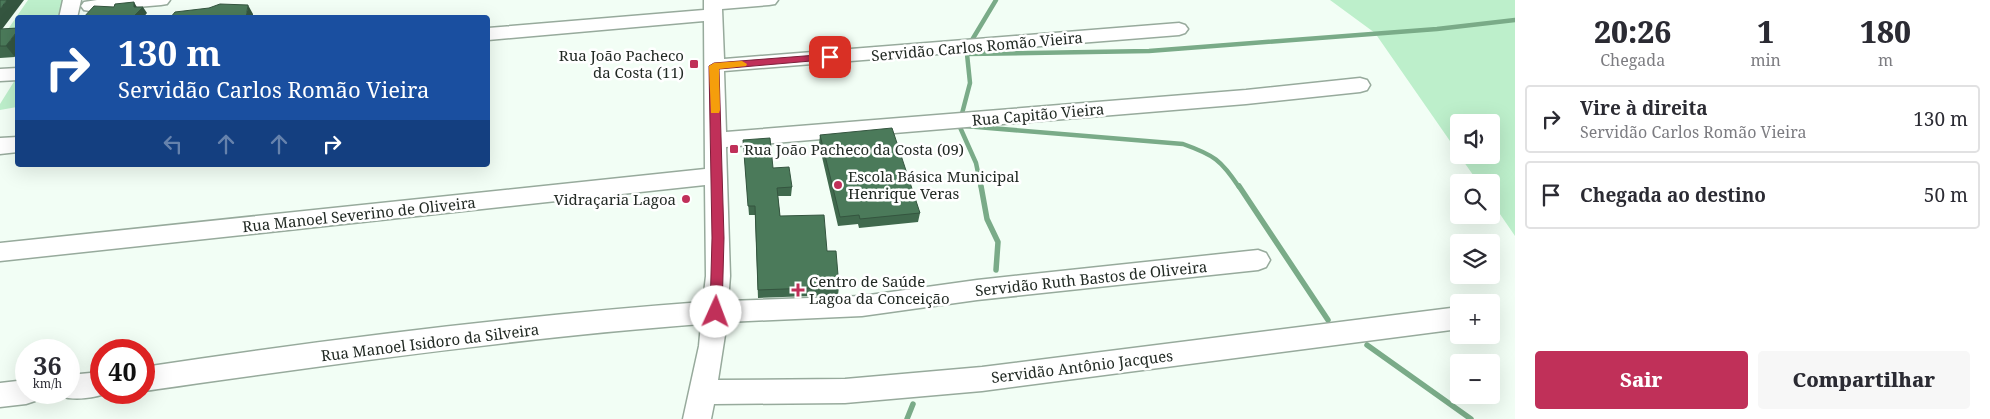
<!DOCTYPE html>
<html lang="pt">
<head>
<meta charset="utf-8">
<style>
  body { margin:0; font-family:"Noto Serif",serif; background:#f7f7f7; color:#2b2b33; height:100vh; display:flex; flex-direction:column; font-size:19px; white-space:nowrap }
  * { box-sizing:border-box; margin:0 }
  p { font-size:16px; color:#7c7c81 }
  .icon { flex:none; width:28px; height:28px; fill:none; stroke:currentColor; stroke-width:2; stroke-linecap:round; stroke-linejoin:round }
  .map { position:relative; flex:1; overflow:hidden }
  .panel { display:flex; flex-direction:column; background:#fff; width:475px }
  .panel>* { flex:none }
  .hud { position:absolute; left:15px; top:15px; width:475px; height:152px; border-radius:5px; box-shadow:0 5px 20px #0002; background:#1a4fa0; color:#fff; overflow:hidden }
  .buttons { position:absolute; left:1450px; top:114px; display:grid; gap:10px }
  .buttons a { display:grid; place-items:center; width:50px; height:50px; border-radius:5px; background:#fff; box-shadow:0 5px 20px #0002; font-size:25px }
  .speed { position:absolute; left:15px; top:339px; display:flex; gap:10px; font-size:25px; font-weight:700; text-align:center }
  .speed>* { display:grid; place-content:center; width:65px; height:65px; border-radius:50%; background:#fff; box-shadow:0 5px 20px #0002; line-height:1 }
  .speed small { font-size:12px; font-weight:400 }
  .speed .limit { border:8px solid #d22; background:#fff; color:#111 }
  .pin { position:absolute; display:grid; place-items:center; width:42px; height:42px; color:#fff; margin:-21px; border-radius:10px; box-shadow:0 2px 8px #0006 }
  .me { position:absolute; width:55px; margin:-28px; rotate:2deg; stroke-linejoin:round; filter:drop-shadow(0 0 4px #0008) }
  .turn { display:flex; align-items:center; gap:18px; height:105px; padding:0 20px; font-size:22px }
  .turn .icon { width:65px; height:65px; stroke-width:2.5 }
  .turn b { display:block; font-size:35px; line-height:42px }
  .lanes { display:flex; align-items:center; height:48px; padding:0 20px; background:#0003; justify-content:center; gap:25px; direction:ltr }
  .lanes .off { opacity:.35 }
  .eta { display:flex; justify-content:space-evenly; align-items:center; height:85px; text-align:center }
  .eta b { font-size:30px; font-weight:800; line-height:35px }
  .action { display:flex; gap:10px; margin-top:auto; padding:10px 20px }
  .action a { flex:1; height:58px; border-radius:5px; background:#c03059; color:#fff; font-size:20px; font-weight:800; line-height:58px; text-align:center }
  .action a+a { background:#f7f7f7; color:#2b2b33 }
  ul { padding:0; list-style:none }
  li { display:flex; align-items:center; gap:15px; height:68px; margin:0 10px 8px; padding:0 10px; border:2px solid #e1e1e2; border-radius:5px }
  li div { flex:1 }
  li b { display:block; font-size:19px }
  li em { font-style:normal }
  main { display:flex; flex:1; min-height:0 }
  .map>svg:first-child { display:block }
  .green { fill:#bdefcb }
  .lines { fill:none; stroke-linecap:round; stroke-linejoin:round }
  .stream-far1 { stroke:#7aab88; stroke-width:4.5 }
  .stream { stroke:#7aab88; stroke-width:5.5 }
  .minor-casing { stroke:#97aa9c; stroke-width:3 }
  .minor { fill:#fff; fill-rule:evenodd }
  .wall { fill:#40694d }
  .shaded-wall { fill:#34553f }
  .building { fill:#4b7a5a; stroke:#34553f }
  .route { fill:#c03059; stroke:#7d1f3a }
  .slow { fill:#f59e0b }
  .poi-dot { fill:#c03059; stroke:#fff; stroke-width:2 }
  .labels { text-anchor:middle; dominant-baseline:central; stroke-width:5; stroke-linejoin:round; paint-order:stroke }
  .street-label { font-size:15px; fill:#222a24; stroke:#fff }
  .poi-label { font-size:15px; fill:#222a24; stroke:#fff; text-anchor:start }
</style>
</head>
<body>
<main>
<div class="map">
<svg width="1515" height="419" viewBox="0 0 1515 419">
  <rect width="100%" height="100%" fill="#f2fef5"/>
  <!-- green -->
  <path class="green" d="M 28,0 L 63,0 L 64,6 L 57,17 L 18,18 L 17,37 L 2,38 Z
    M 1330,0 L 1515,0 L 1515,236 L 1491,201 L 1491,182 L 1478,182 L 1459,155 L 1491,155 L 1491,122 L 1459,122 L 1459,154 L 1375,33 Z
    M 15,80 L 17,80 L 17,107 L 0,110 L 0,104 Z"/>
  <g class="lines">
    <!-- stream-far1 -->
    <path class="stream-far1" d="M 972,40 L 996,0
      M 965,126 L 1183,144 C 1214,155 1221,160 1239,187
      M 981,187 L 976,163 L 959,125 L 970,83 L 967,54 L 1149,51 L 1437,29 L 1515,20"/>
    <!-- stream -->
    <path class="stream" d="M 981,186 L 987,219 L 998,242 L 996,270
      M 1239,186 L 1328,320
      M 1367,345 L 1471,419
      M 907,419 L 913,404"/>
    <!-- minor casing -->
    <g class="minor-casing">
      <path id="minor" d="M 63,0 L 81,0 L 77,18 L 59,18 Z
        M 170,0 L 167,4 L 161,5 L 90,11 L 84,10 L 81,6 L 84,2 L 97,0 Z
        M 704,0 L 778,0 L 775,4 L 769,5 L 722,9 L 724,59 L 1179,23 L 1185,25 L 1188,29 L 1185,33 L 1179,35 L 724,71 L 726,132 L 1246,90 L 1360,78 L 1367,80 L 1370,85 L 1367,90 L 1360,92 L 1246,104 L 726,147 L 730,276 L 728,301 L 862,296 L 977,280 L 1258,250 L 1266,253 L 1270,260 L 1266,267 L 1258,270 L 977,300 L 862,316 L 727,322 L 718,380 L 845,379 L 982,367 L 1459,307 L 1459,329 L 982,391 L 845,403 L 714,404 L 711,419 L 683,419 L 699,346 L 701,324 C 515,338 329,365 144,391 L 144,367 C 329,339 516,316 703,302 L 706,276 L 705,185 L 0,261 L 0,243 L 705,169 L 704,21 L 488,40 L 488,28 L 704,10 Z
        M 18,68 L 18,80 L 0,81 L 0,69 Z
        M 18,137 L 18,152 L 0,154 L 0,138 Z
        M 101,372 L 101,392 L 110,392 C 95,398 75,401 60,396 L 58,392 L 69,392 L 69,375 Z
        M 26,380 L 26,392 L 39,392 L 35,401 L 26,404 L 0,407 L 0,383 Z"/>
    </g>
    <!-- minor -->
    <use href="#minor" class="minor"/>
  </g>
  <!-- wall -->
  <path class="wall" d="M 0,0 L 2,29 L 15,57 L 0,58 Z
    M 820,135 L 920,213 L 918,222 L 859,228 L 858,224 L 838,226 L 819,144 Z
    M 743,140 L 773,168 L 792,187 L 791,196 L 778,196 L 780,216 L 827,251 L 839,287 L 838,295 L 758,298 L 755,215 L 749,215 Z"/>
  <!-- shaded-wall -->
  <path class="shaded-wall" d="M 7,0 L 24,0 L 0,32 L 0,9 Z
    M 134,2 L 138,9 L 143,7 L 147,13 L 143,18 L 134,18 Z
    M 248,5 L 253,14 L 253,18 L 246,18 Z
    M 18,30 L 18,54 L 15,57 L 6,46 Z"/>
  <!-- building -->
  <path class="building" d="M 0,0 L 7,0 L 0,9 Z
    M 134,2 L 134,7 L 143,7 L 134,16 L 134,18 L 83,18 L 94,6 L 114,7 L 115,4 Z
    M 220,4 L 248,5 L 246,18 L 170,18 L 175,12 L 209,8 Z
    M 18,28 L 18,30 L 6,46 L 0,46 L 0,29 Z
    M 892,128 L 920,213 L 860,219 L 859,215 L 840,217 L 820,135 Z
    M 770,138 L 773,168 L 789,167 L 792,187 L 777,188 L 780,216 L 824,215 L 827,251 L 836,251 L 839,287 L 758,290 L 755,206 L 748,206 L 743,140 Z"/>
  <!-- route -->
  <path class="route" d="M 830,54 L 835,57 L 834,59 L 719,69 L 724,238 L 722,312 L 721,316 L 712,316 L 710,312 L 712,238 L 709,66 L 714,63 Z"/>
  <!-- slow -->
  <path class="slow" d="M 742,61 L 747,64 L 746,66 L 719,69 L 720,110 L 719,113 L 711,113 L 709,66 L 714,63 Z"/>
  <!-- markers -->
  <g class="poi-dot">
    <rect x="689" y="59" width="10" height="10" rx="2.5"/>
    <rect x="729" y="144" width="10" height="10" rx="2.5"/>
    <circle cx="838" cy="185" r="5"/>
    <circle cx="686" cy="199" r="5"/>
    <path d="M795.5 282.5h5v5h5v5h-5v5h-5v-5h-5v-5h5z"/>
  </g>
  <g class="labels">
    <!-- street labels -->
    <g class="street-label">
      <text transform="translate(977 46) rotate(-5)">Servidão Carlos Romão Vieira</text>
      <text transform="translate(1038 114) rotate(-5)">Rua Capitão Vieira</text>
      <text transform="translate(359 214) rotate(-6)">Rua Manoel Severino de Oliveira</text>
      <text transform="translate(1091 278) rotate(-6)">Servidão Ruth Bastos de Oliveira</text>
      <text transform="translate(430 342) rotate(-7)">Rua Manoel Isidoro da Silveira</text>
      <text transform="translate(1082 366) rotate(-7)">Servidão Antônio Jacques</text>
    </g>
    <!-- poi labels -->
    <g class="poi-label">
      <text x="684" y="55" text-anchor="end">Rua João Pacheco<tspan x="684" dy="17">da Costa (11)</tspan></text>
      <text x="744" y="149">Rua João Pacheco da Costa (09)</text>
      <text x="848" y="176">Escola Básica Municipal<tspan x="848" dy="17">Henrique Veras</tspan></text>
      <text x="676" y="199" text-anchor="end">Vidraçaria Lagoa</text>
      <text x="809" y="281">Centro de Saúde<tspan x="809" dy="17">Lagoa da Conceição</tspan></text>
    </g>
  </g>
</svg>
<div class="buttons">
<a><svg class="icon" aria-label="sound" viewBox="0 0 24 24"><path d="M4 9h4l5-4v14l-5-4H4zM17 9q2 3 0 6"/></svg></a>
<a><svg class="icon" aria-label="search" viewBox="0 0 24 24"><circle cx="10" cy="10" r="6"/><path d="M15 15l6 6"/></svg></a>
<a><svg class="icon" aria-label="layers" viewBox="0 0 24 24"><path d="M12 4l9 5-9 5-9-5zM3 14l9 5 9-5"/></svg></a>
<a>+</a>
<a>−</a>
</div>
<div class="speed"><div>36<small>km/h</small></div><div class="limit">40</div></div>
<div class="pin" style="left:830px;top:57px;background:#d93025"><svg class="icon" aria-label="arrive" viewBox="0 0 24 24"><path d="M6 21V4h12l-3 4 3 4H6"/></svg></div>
<svg class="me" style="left:716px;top:312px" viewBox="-20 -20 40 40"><circle r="19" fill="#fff"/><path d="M0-13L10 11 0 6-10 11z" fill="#c03059"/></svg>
<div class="hud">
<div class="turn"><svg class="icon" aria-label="right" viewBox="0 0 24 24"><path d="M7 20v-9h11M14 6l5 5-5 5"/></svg><div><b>130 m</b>Servidão Carlos Romão Vieira</div></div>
<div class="lanes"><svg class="icon off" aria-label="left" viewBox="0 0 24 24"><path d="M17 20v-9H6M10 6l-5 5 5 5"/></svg><svg class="icon off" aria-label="ahead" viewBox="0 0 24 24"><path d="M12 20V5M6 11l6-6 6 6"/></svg><svg class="icon off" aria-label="ahead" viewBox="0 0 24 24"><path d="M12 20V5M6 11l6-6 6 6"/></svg><svg class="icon" aria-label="right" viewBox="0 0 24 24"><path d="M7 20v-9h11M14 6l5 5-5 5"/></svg></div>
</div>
</div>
<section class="panel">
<div class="eta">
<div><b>20:26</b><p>Chegada</p></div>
<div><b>1</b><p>min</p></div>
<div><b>180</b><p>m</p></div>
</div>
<ul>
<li><svg class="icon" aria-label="right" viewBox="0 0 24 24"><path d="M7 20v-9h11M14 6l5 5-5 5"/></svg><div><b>Vire à direita</b><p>Servidão Carlos Romão Vieira</p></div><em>130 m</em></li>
<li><svg class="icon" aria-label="arrive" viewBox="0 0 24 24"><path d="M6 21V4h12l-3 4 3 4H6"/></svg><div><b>Chegada ao destino</b></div><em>50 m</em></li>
</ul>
<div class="action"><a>Sair</a><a>Compartilhar</a></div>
</section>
</main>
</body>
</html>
